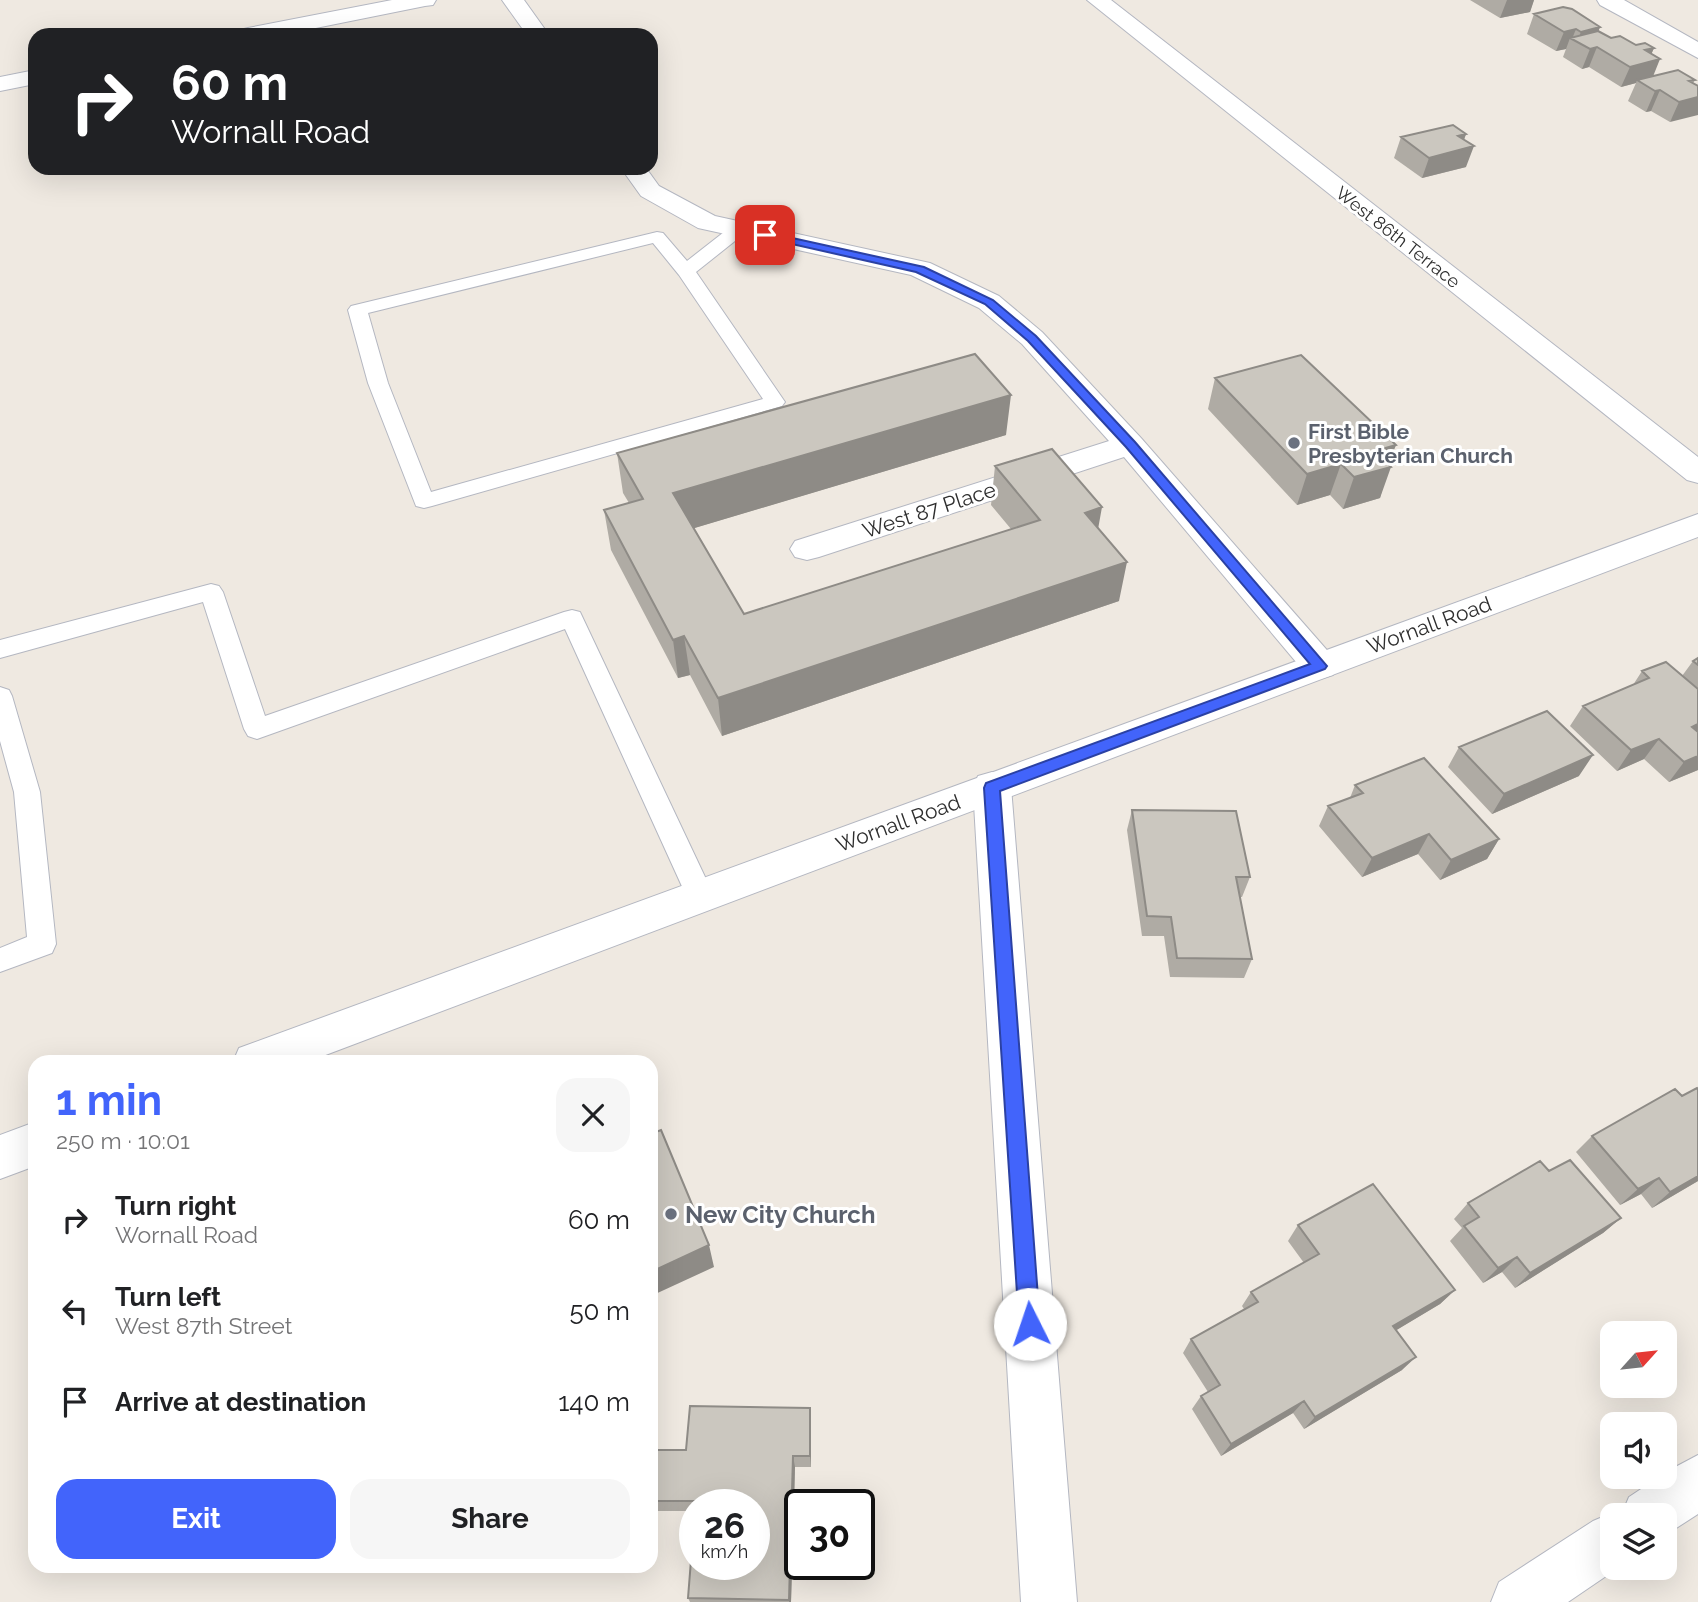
<!DOCTYPE html>
<html lang="en">
<head>
<meta charset="utf-8">
<style>
  body { margin:0; font-family:Raleway,sans-serif; background:#f6f6f6; color:#202124; height:100vh; display:flex; flex-direction:column; font-size:26px; white-space:nowrap }
  * { box-sizing:border-box; margin:0 }
  p { font-size:23px; color:#757577 }
  .icon { flex:none; width:38px; height:38px; fill:none; stroke:currentColor; stroke-width:2; stroke-linecap:round; stroke-linejoin:round }
  .map { position:relative; flex:1; overflow:hidden }
  .panel { position:absolute; left:28px; top:1055px; width:630px; height:518px; display:flex; flex-direction:column; background:#fff; border-radius:21px; box-shadow:0 7px 28px #0002 }
  .panel>* { flex:none }
  .guide { position:absolute; left:28px; top:28px; width:630px; height:147px; border-radius:21px; box-shadow:0 7px 28px #0002; background:#202124; color:#fff; overflow:hidden }
  .needle { width:46px; rotate:63deg }
  .fabs { position:absolute; left:1600px; top:1321px; display:grid; gap:14px }
  .fabs a { display:grid; place-items:center; width:77px; height:77px; border-radius:14px; background:#fff; box-shadow:0 7px 28px #0002; font-size:35px }
  .speed { position:absolute; left:679px; top:1489px; display:flex; gap:14px; font-size:35px; font-weight:700; text-align:center }
  .speed>* { display:grid; place-content:center; width:91px; height:91px; border-radius:50%; background:#fff; box-shadow:0 7px 28px #0002; line-height:1 }
  .speed small { font-size:18px; font-weight:400 }
  .speed .limit { border:4px solid #111; border-radius:10px; background:#fff; color:#111 }
  .pin { position:absolute; display:grid; place-items:center; width:60px; height:60px; color:#fff; margin:-30px; border-radius:14px; box-shadow:0 4px 10px #0006 }
  .me { position:absolute; width:77px; margin:-38px; rotate:356deg; stroke-linejoin:round; filter:drop-shadow(0 0 5px #0008) }
  .turn { display:flex; align-items:center; gap:24px; height:147px; padding:0 28px; font-size:32px }
  .turn .icon { width:91px; height:91px; stroke-width:2.5 }
  .turn b { display:block; font-size:49px; line-height:60px }
  .round { display:grid; place-items:center; flex:none; width:74px; height:74px; border-radius:21px; background:#f6f6f6 }
  .head { display:flex; align-items:center; justify-content:space-between; height:119px; padding:0 28px }
  h1 { font-size:42px; font-weight:700; line-height:52px; color:#4264fb }
  .button { display:flex; gap:14px; margin-top:auto; padding:14px 28px }
  .button a { flex:1; height:80px; border-radius:21px; background:#4264fb; color:#fff; font-size:28px; font-weight:700; line-height:80px; text-align:center }
  .button a+a { background:#f6f6f6; color:#202124 }
  ul { padding:0; list-style:none }
  li { display:flex; align-items:center; gap:21px; height:91px; padding:0 28px }
  li div { flex:1 }
  li b { display:block; font-size:26px }
  li em { font-style:normal }
  .map>svg:first-child { display:block }
  .lines { fill:none; stroke-linecap:round; stroke-linejoin:round }
  .service-casing { stroke:#b4b7c1; stroke-width:2 }
  .minor-casing { stroke:#b4b7c1; stroke-width:2 }
  .secondary-casing { stroke:#b4b7c1; stroke-width:2 }
  .service { fill:#fff; fill-rule:evenodd }
  .minor { fill:#fff; fill-rule:evenodd }
  .secondary { fill:#fff; fill-rule:evenodd }
  .wall { fill:#afaba4 }
  .shaded-wall { fill:#8e8b86 }
  .building { fill:#cbc7bf; stroke:#8e8b86; stroke-width:2 }
  .route { fill:#4264fb; stroke:#2b41a3; stroke-width:2 }
  .worship-dot { fill:#6b7280; stroke:#fff; stroke-width:2.5 }
  .labels { text-anchor:middle; dominant-baseline:central; stroke-width:6; stroke-linejoin:round; paint-order:stroke }
  .far-street-label { font-size:18px; fill:#2e2e2e; stroke:#fff }
  .worship-label { font-size:21px; font-weight:bold; fill:#5b616d; stroke:#fff; text-anchor:start }
  .street-label { font-size:21px; fill:#2e2e2e; stroke:#fff }
  .near-worship-label { font-size:24px; font-weight:bold; fill:#5b616d; stroke:#fff; text-anchor:start }
</style>
</head>
<body>
<div class="map">
<svg width="1698" height="1602" viewBox="0 0 1698 1602">
  <rect width="100%" height="100%" fill="#efe9e1"/>
  <g class="lines">
    <!-- service casing -->
    <g class="service-casing">
      <path id="service" d="M 739,224 L 748,229 L 745,233 L 696,272 L 785,402 L 782,406 L 432,506 L 424,508 L 416,506 L 368,383 L 348,310 L 351,306 L 657,232 L 663,233 L 687,261 L 733,225 ZM 653,243 L 679,275 L 763,399 L 431,492 L 388,383 L 368,313 Z
        M 211,584 L 219,586 L 223,592 L 265,716 L 564,612 L 572,610 L 580,612 L 714,896 L 710,904 L 700,907 L 690,904 L 565,629 L 257,739 L 248,736 L 244,729 L 203,602 L 0,658 L 0,640 Z
        M 0,687 L 9,690 L 12,696 L 40,792 L 56,944 L 52,953 L 0,972 L 0,948 L 27,937 L 14,792 L 0,741 Z"/>
    </g>
    <!-- minor casing -->
    <g class="minor-casing">
      <path id="minor" d="M 392,0 L 436,0 L 433,5 L 425,6 L 281,35 L 237,35 L 240,30 L 248,28 Z
        M 502,0 L 524,0 L 549,35 L 527,35 Z
        M 1087,0 L 1111,0 L 1698,457 L 1698,483 L 1687,480 Z
        M 1597,0 L 1624,0 L 1698,42 L 1698,58 L 1600,5 Z
        M 35,70 L 35,84 L 0,91 L 0,77 Z
        M 621,168 L 646,168 L 659,186 L 715,216 L 930,263 L 999,296 L 1042,332 L 1141,438 L 1333,657 L 1338,666 L 1333,675 L 1320,679 L 1307,675 L 1124,457 L 819,557 L 807,560 L 795,557 L 790,549 L 795,541 L 1109,441 L 1022,344 L 979,308 L 911,275 L 698,228 L 641,196 Z
        M 992,772 L 1006,776 L 1011,787 L 1077,1602 L 1021,1602 L 973,787 L 978,776 Z
        M 1698,1455 L 1698,1514 L 1664,1536 L 1664,1516 L 1621,1516 L 1629,1497 L 1659,1477 L 1664,1477 L 1664,1473 Z
        M 1612,1513 L 1618,1516 L 1612,1516 L 1612,1568 L 1618,1568 L 1568,1602 L 1491,1602 L 1499,1582 L 1593,1521 Z"/>
    </g>
    <!-- secondary casing -->
    <g class="secondary-casing">
      <path id="secondary" d="M 1698,514 L 1698,537 L 307,1062 L 233,1062 L 239,1048 Z
        M 35,1122 L 35,1166 L 0,1179 L 0,1135 Z"/>
    </g>
    <!-- service -->
    <use href="#service" class="service"/>
    <!-- minor -->
    <use href="#minor" class="minor"/>
    <!-- secondary -->
    <use href="#secondary" class="secondary"/>
  </g>
  <!-- wall -->
  <path class="wall" d="M 1470,0 L 1534,0 L 1530,12 L 1500,18 Z
    M 1534,14 L 1600,27 L 1598,31 L 1611,38 L 1636,45 L 1654,48 L 1651,54 L 1653,77 L 1695,80 L 1670,122 L 1651,111 L 1646,112 L 1628,101 L 1636,83 L 1621,87 L 1589,67 L 1582,69 L 1563,57 L 1566,49 L 1556,51 L 1527,34 Z
    M 1466,134 L 1464,140 L 1466,167 L 1422,178 L 1394,158 L 1401,137 Z
    M 1215,378 L 1389,464 L 1380,498 L 1343,509 L 1330,495 L 1297,505 L 1208,409 Z
    M 1006,435 L 694,528 L 744,614 L 1011,529 L 991,505 L 995,466 L 1098,529 L 1119,601 L 722,736 L 690,675 L 678,678 L 611,550 L 604,510 L 629,503 L 623,493 L 617,453 Z
    M 1698,658 L 1698,770 L 1669,782 L 1644,759 L 1617,771 L 1570,726 L 1583,706 L 1633,685 L 1642,671 L 1682,676 L 1693,661 Z
    M 1459,747 L 1579,776 L 1492,814 L 1448,767 Z
    M 1355,785 L 1499,839 L 1487,859 L 1440,880 L 1418,854 L 1362,877 L 1319,826 L 1328,806 L 1350,798 Z
    M 1132,810 L 1250,877 L 1242,897 L 1240,897 L 1252,959 L 1244,978 L 1170,977 L 1164,936 L 1142,936 L 1127,830 Z
    M 1698,1089 L 1698,1181 L 1652,1208 L 1641,1194 L 1620,1205 L 1576,1152 L 1592,1136 Z
    M 1549,1171 L 1621,1218 L 1603,1233 L 1515,1288 L 1502,1272 L 1483,1283 L 1450,1241 L 1462,1228 L 1454,1219 L 1468,1203 Z
    M 1298,1225 L 1455,1290 L 1440,1304 L 1396,1330 L 1402,1370 L 1304,1429 L 1293,1413 L 1221,1456 L 1192,1409 L 1201,1396 L 1208,1392 L 1183,1353 L 1191,1339 L 1244,1309 L 1242,1306 L 1251,1292 L 1304,1263 L 1288,1241 Z
    M 811,1420 L 811,1467 L 795,1467 L 791,1602 L 690,1602 L 688,1598 L 695,1511 L 651,1511 L 651,1450 L 686,1450 Z"/>
  <!-- shaded-wall -->
  <path class="shaded-wall" d="M 1507,0 L 1534,0 L 1530,12 L 1500,18 Z
    M 1600,27 L 1592,47 L 1577,41 L 1581,32 Z
    M 1576,29 L 1572,39 L 1570,38 L 1566,49 L 1556,51 L 1564,32 Z
    M 1597,47 L 1589,67 L 1582,69 L 1590,49 Z
    M 1654,48 L 1648,62 L 1660,59 L 1652,79 L 1637,80 L 1636,83 L 1621,87 L 1630,67 L 1645,50 Z
    M 1660,90 L 1651,111 L 1646,112 L 1655,91 Z
    M 1698,97 L 1698,115 L 1670,122 L 1679,102 Z
    M 1466,134 L 1460,150 L 1474,146 L 1466,167 L 1422,178 L 1429,158 L 1458,136 Z
    M 1011,395 L 1006,435 L 678,533 L 673,493 Z
    M 1396,445 L 1387,468 L 1391,467 L 1380,498 L 1343,509 L 1354,477 L 1375,451 Z
    M 1341,464 L 1330,495 L 1297,505 L 1307,474 Z
    M 1102,507 L 1095,546 L 1085,513 Z
    M 1127,562 L 1119,601 L 722,736 L 718,698 Z
    M 684,636 L 690,675 L 678,678 L 673,640 Z
    M 1698,724 L 1698,738 L 1692,727 Z
    M 1659,739 L 1644,759 L 1617,771 L 1631,750 Z
    M 1593,755 L 1579,776 L 1492,814 L 1504,794 Z
    M 1698,756 L 1698,770 L 1669,782 L 1684,762 Z
    M 1429,834 L 1418,854 L 1362,877 L 1372,858 Z
    M 1499,839 L 1487,859 L 1440,880 L 1451,860 Z
    M 1698,1176 L 1698,1181 L 1652,1208 L 1670,1192 Z
    M 1659,1178 L 1641,1194 L 1620,1205 L 1638,1189 Z
    M 1621,1218 L 1603,1233 L 1515,1288 L 1530,1273 Z
    M 709,1245 L 714,1267 L 651,1296 L 651,1272 Z
    M 1517,1257 L 1502,1272 L 1483,1283 L 1498,1268 Z
    M 1455,1290 L 1440,1304 L 1380,1340 L 1393,1326 Z
    M 1416,1357 L 1402,1370 L 1304,1429 L 1315,1417 Z
    M 1304,1401 L 1293,1413 L 1221,1456 L 1231,1444 Z
    M 810,1408 L 811,1420 L 811,1467 L 810,1456 Z
    M 793,1456 L 795,1467 L 791,1602 L 789,1602 Z"/>
  <!-- building -->
  <path class="building" d="M 1563,7 L 1572,9 L 1600,27 L 1581,32 L 1576,29 L 1564,32 L 1534,14 Z
    M 1598,31 L 1611,38 L 1620,36 L 1636,45 L 1645,43 L 1654,48 L 1645,50 L 1660,59 L 1630,67 L 1597,47 L 1590,49 L 1570,38 Z
    M 1678,70 L 1695,80 L 1689,81 L 1698,86 L 1698,97 L 1679,102 L 1660,90 L 1655,91 L 1637,80 Z
    M 1453,125 L 1466,134 L 1458,136 L 1474,146 L 1429,158 L 1401,137 Z
    M 975,354 L 1011,395 L 673,493 L 744,614 L 1040,520 L 995,466 L 1052,449 L 1102,507 L 1085,513 L 1127,562 L 718,698 L 684,636 L 673,640 L 604,510 L 643,499 L 617,453 Z
    M 1301,355 L 1396,445 L 1375,451 L 1391,467 L 1354,477 L 1341,464 L 1307,474 L 1215,378 Z
    M 1698,658 L 1698,665 L 1693,661 Z
    M 1666,662 L 1698,689 L 1698,724 L 1692,727 L 1698,732 L 1698,756 L 1684,762 L 1659,739 L 1631,750 L 1583,706 L 1649,678 L 1642,671 Z
    M 1547,711 L 1593,755 L 1504,794 L 1459,747 Z
    M 1424,758 L 1499,839 L 1451,860 L 1429,834 L 1372,858 L 1328,806 L 1363,793 L 1355,785 Z
    M 1132,810 L 1236,811 L 1250,877 L 1236,877 L 1252,959 L 1177,958 L 1171,917 L 1147,916 Z
    M 1697,1088 L 1698,1089 L 1698,1176 L 1670,1192 L 1659,1178 L 1638,1189 L 1592,1136 L 1675,1089 L 1682,1096 Z
    M 661,1130 L 709,1245 L 651,1272 L 651,1134 Z
    M 1570,1160 L 1621,1218 L 1530,1273 L 1517,1257 L 1498,1268 L 1464,1226 L 1479,1217 L 1468,1203 L 1540,1161 L 1549,1171 Z
    M 1373,1184 L 1455,1290 L 1393,1326 L 1416,1357 L 1315,1417 L 1304,1401 L 1231,1444 L 1201,1396 L 1220,1385 L 1191,1339 L 1258,1302 L 1251,1292 L 1319,1254 L 1298,1225 Z
    M 690,1406 L 810,1408 L 810,1456 L 793,1456 L 789,1600 L 688,1598 L 695,1510 L 695,1564 L 754,1564 L 754,1505 L 695,1505 L 695,1501 L 651,1501 L 651,1450 L 686,1450 Z"/>
  <!-- route -->
  <path class="route" d="M 765,232 L 924,267 L 993,300 L 1036,336 L 1135,442 L 1327,666 L 1325,669 L 1000,791 L 1040,1324 L 1037,1331 L 1030,1334 L 1022,1331 L 1019,1324 L 984,788 L 986,783 L 1310,664 L 1126,447 L 1028,341 L 985,304 L 916,272 L 761,237 L 761,233 Z"/>
  <!-- markers -->
  <g class="worship-dot">
    <circle cx="1294" cy="443" r="7"/>
    <circle cx="671" cy="1214" r="7"/>
  </g>
  <g class="labels">
    <!-- far-street labels -->
    <g class="far-street-label">
      <text transform="translate(1398 237) rotate(38)">West 86th Terrace</text>
    </g>
    <!-- worship labels -->
    <g class="worship-label">
      <text x="1308" y="431">First Bible<tspan x="1308" dy="24">Presbyterian Church</tspan></text>
    </g>
    <!-- street labels -->
    <g class="street-label">
      <text transform="translate(929 510) rotate(-18)">West 87 Place</text>
      <text transform="translate(1429 625) rotate(-20)">Wornall Road</text>
      <text transform="translate(898 823) rotate(-20)">Wornall Road</text>
    </g>
    <!-- near-worship labels -->
    <g class="near-worship-label">
      <text x="685" y="1214">New City Church</text>
    </g>
  </g>
</svg>
<div class="fabs">
<a><svg class="needle" viewBox="-14 -14 28 28"><path d="M0-13l5 13h-10z" fill="#e53935"/><path d="M0 13l5-13h-10z" fill="#757577"/></svg></a>
<a><svg class="icon" aria-label="sound" viewBox="0 0 24 24"><path d="M4 9h4l5-4v14l-5-4H4zM17 9q2 3 0 6"/></svg></a>
<a><svg class="icon" aria-label="layers" viewBox="0 0 24 24"><path d="M12 4l9 5-9 5-9-5zM3 14l9 5 9-5"/></svg></a>
</div>
<div class="speed"><div>26<small>km/h</small></div><div class="limit">30</div></div>
<div class="pin" style="left:765px;top:235px;background:#d93025"><svg class="icon" aria-label="arrive" viewBox="0 0 24 24"><path d="M6 21V4h12l-3 4 3 4H6"/></svg></div>
<svg class="me" style="left:1030px;top:1324px" viewBox="-20 -20 40 40"><circle r="19" fill="#fff"/><path d="M0-13L10 11 0 6-10 11z" fill="#4264fb"/></svg>
<div class="guide">
<div class="turn"><svg class="icon" aria-label="right" viewBox="0 0 24 24"><path d="M7 20v-9h11M14 6l5 5-5 5"/></svg><div><b>60 m</b>Wornall Road</div></div>
</div>
<section class="panel">
<div class="head"><div><h1>1 min</h1><p>250 m · 10:01</p></div><a class="round"><svg class="icon" aria-label="close" viewBox="0 0 24 24"><path d="M6 6l12 12M18 6L6 18"/></svg></a></div>
<ul>
<li><svg class="icon" aria-label="right" viewBox="0 0 24 24"><path d="M7 20v-9h11M14 6l5 5-5 5"/></svg><div><b>Turn right</b><p>Wornall Road</p></div><em>60 m</em></li>
<li><svg class="icon" aria-label="left" viewBox="0 0 24 24"><path d="M17 20v-9H6M10 6l-5 5 5 5"/></svg><div><b>Turn left</b><p>West 87th Street</p></div><em>50 m</em></li>
<li><svg class="icon" aria-label="arrive" viewBox="0 0 24 24"><path d="M6 21V4h12l-3 4 3 4H6"/></svg><div><b>Arrive at destination</b></div><em>140 m</em></li>
</ul>
<div class="button"><a>Exit</a><a>Share</a></div>
</section>
</div>
</body>
</html>
